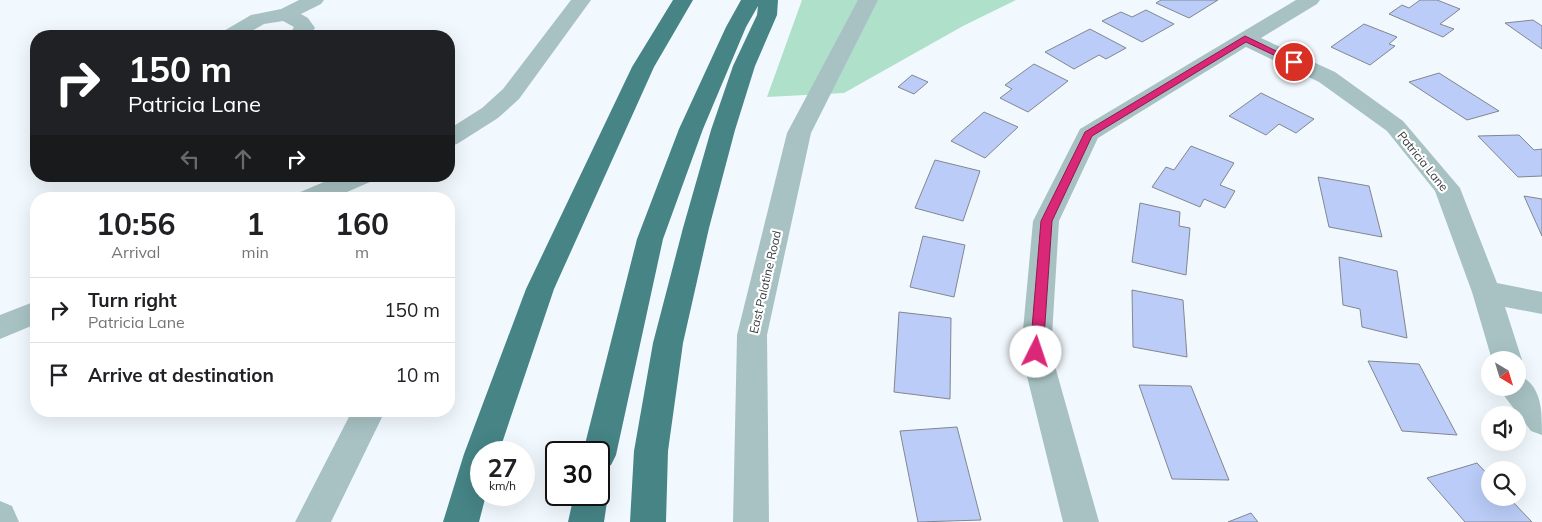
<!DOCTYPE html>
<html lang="en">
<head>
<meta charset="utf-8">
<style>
  body { margin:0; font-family:Mulish,sans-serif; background:#f2f2f2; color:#202124; height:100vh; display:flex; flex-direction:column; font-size:19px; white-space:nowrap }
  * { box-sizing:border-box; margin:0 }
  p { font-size:16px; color:#757577 }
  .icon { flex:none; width:28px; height:28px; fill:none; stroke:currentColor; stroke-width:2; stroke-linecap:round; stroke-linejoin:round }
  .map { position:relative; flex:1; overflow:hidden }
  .drawer { position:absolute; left:30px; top:192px; width:425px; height:225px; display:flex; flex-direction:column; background:#fff; border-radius:20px; box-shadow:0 5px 20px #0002 }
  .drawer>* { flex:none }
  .top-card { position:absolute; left:30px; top:30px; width:425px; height:152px; border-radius:20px; box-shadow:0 5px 20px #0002; background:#202124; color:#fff; overflow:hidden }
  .needle { width:32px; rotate:142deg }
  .tools { position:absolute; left:1481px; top:351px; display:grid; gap:10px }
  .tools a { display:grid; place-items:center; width:45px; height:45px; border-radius:50%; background:#fff; box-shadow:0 5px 20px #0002; font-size:25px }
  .speed { position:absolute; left:470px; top:441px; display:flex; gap:10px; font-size:25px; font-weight:700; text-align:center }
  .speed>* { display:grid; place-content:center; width:65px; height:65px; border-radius:50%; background:#fff; box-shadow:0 5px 20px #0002; line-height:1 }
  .speed small { font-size:12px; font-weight:400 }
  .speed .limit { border:2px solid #111; border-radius:8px; background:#fff; color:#111 }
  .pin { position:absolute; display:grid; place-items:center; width:42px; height:42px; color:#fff; margin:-21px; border:2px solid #fff; border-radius:50%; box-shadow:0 1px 5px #0007 }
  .me { position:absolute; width:55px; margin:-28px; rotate:4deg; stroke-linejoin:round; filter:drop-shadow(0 0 4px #0008) }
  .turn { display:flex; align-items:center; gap:18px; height:105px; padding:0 15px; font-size:22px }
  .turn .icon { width:65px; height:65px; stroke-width:2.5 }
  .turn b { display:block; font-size:35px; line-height:42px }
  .lanes { display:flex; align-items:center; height:48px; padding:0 15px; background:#0003; justify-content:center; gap:25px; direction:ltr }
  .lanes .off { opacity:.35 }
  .eta { display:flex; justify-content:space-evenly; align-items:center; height:85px; text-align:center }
  .eta b { font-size:30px; font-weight:700; line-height:35px }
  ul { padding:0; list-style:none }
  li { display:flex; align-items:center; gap:15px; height:65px; padding:0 15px; border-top:1px solid #e0e0e0 }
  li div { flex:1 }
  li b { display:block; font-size:19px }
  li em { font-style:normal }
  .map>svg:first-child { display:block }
  .green { fill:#afe0c9 }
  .building { fill:#baccf7; stroke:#828690 }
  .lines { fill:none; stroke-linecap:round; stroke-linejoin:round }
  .minor { fill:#a8c2c3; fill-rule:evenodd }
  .highway { fill:#468486; fill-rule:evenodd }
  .route { fill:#db2777; stroke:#8e194d }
  .labels { text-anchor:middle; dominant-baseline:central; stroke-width:4.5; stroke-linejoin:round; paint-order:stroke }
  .street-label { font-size:12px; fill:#34393c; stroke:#fff }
</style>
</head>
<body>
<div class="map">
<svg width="1542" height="522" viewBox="0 0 1542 522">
  <rect width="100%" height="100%" fill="#f2f9fe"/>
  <!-- green -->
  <path class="green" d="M 802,0 L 1016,0 L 963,26 L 844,93 L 767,97 Z"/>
  <!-- building -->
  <path class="building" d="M 1161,0 L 1218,0 L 1189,18 L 1156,3 Z
    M 1420,0 L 1437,0 L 1460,9 L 1440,24 L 1454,29 L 1443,37 L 1389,14 L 1402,5 L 1409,8 Z
    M 1146,10 L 1174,24 L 1142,42 L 1102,21 L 1121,12 L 1132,17 Z
    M 1533,20 L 1542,26 L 1542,49 L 1505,23 Z
    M 1364,24 L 1397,37 L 1389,44 L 1395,46 L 1370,65 L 1331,47 Z
    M 1090,29 L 1126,48 L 1106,59 L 1099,55 L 1074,69 L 1045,52 Z
    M 1034,64 L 1068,81 L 1028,112 L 1000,98 L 1012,89 L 1005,85 Z
    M 1439,73 L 1499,111 L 1467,120 L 1409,82 Z
    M 912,75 L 928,82 L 914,94 L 898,87 Z
    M 1261,93 L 1314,119 L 1296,133 L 1279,124 L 1266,135 L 1229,116 Z
    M 984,112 L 1018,127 L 985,158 L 951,141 Z
    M 1519,135 L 1534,150 L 1542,149 L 1542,176 L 1518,177 L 1478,136 Z
    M 1191,146 L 1234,163 L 1220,185 L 1235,191 L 1225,208 L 1204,199 L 1200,207 L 1152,187 L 1166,167 L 1174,170 Z
    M 935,160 L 980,171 L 963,221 L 915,208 Z
    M 1318,177 L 1369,186 L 1382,237 L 1329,227 Z
    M 1524,196 L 1542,199 L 1542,236 Z
    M 1140,203 L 1180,212 L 1179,226 L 1190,228 L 1186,275 L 1132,262 Z
    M 923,236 L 965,245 L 954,297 L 910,287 Z
    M 1339,257 L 1397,271 L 1407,338 L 1362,327 L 1360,309 L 1343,305 Z
    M 1132,290 L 1183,300 L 1187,357 L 1133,347 Z
    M 899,312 L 951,318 L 950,399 L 894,392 Z
    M 1368,361 L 1419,364 L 1457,435 L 1402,431 Z
    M 1139,385 L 1191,386 L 1229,480 L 1172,479 Z
    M 957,427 L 981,520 L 918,522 L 900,431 Z
    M 1477,463 L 1490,477 L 1490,498 L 1509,498 L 1532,522 L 1465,522 L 1427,478 Z
    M 1251,513 L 1258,522 L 1228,522 Z"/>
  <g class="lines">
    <!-- minor -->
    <path class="minor" d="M 299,0 L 324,0 L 321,4 L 301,14 L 308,18 L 315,28 L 309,36 L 288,36 L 294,27 L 283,21 L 264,24 L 243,36 L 219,36 L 222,32 L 251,15 L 281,9 Z
      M 571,0 L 591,0 L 519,99 L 498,118 L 457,144 L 449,146 L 449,129 L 482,108 L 503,89 Z
      M 858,0 L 878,0 L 811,133 L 767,335 L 769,522 L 733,522 L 737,335 L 787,133 Z
      M 1296,0 L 1320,0 L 1317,4 L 1261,38 L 1335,72 L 1403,121 L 1460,188 L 1497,283 L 1542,292 L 1542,314 L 1505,307 L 1522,360 L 1518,369 L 1518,360 L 1492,360 L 1472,292 L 1435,191 L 1387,131 L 1319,82 L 1246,47 L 1098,138 L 1059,221 L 1051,352 L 1099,522 L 1063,522 L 1021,352 L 1033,221 L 1080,129 Z
      M 338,176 L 373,176 L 370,182 L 331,199 L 294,199 L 298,193 Z
      M 36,301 L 36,324 L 0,339 L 0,315 Z
      M 1518,375 C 1542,385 1542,410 1542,435 L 1531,431 L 1505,397 L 1500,388 L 1518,388 Z
      M 352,411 L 385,411 L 331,522 L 295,522 Z
      M 0,501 L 12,506 L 19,522 L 0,522 Z"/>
    <!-- highway -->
    <path class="highway" d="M 673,0 L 693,0 L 654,67 L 554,289 L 499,452 L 481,452 L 481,495 L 486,495 L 479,522 L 443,522 L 464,454 L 526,289 L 632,67 Z
      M 741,0 L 778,0 L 777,15 L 755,66 L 735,130 L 709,228 L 683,343 L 668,451 L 666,522 L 630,522 L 634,451 L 653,343 L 683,228 L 711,130 L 733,66 L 757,15 L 758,6 L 746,27 L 703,129 L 663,239 L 616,455 L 611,465 L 599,470 L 599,452 L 583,452 L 637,239 L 679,129 L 726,27 Z
      M 599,482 L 603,484 L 608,495 L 604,522 L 568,522 L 574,495 L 599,495 Z"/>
  </g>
  <!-- route -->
  <path class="route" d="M 1245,36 L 1299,62 L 1297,63 L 1291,63 L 1246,42 L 1092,136 L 1052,221 L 1043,352 L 1041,356 L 1032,356 L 1030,352 L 1041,221 L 1085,132 Z"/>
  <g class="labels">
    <!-- street labels -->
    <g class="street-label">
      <text transform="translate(1423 161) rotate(51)">Patricia Lane</text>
      <text transform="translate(765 282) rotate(-77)">East Palatine Road</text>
    </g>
  </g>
</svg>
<div class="tools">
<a><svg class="needle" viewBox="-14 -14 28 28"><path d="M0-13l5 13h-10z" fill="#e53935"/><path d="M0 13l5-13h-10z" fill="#757577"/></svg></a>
<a><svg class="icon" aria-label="sound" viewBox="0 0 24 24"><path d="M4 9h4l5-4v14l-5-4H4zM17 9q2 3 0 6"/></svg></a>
<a><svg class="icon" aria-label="search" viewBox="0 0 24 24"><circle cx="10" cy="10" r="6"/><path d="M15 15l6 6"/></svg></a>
</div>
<div class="speed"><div>27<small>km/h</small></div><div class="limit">30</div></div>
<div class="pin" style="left:1294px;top:62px;background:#d93025"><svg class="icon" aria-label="arrive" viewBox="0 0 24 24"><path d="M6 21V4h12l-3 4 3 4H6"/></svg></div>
<svg class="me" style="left:1036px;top:352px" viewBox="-20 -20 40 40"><circle r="19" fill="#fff"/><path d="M0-13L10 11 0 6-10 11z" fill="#db2777"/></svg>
<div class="top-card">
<div class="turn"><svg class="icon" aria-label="right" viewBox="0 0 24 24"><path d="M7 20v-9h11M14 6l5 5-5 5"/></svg><div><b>150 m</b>Patricia Lane</div></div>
<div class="lanes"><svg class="icon off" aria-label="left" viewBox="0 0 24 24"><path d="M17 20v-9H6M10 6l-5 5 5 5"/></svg><svg class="icon off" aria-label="ahead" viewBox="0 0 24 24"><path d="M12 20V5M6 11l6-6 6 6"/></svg><svg class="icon" aria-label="right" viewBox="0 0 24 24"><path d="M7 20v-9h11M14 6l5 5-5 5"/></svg></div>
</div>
<section class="drawer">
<div class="eta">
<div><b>10:56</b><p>Arrival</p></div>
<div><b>1</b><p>min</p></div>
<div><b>160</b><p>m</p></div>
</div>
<ul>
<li><svg class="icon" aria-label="right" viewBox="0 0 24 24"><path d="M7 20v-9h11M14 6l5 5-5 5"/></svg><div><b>Turn right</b><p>Patricia Lane</p></div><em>150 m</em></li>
<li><svg class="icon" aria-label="arrive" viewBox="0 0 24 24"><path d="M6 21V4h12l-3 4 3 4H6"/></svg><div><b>Arrive at destination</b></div><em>10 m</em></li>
</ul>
</section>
</div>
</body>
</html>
